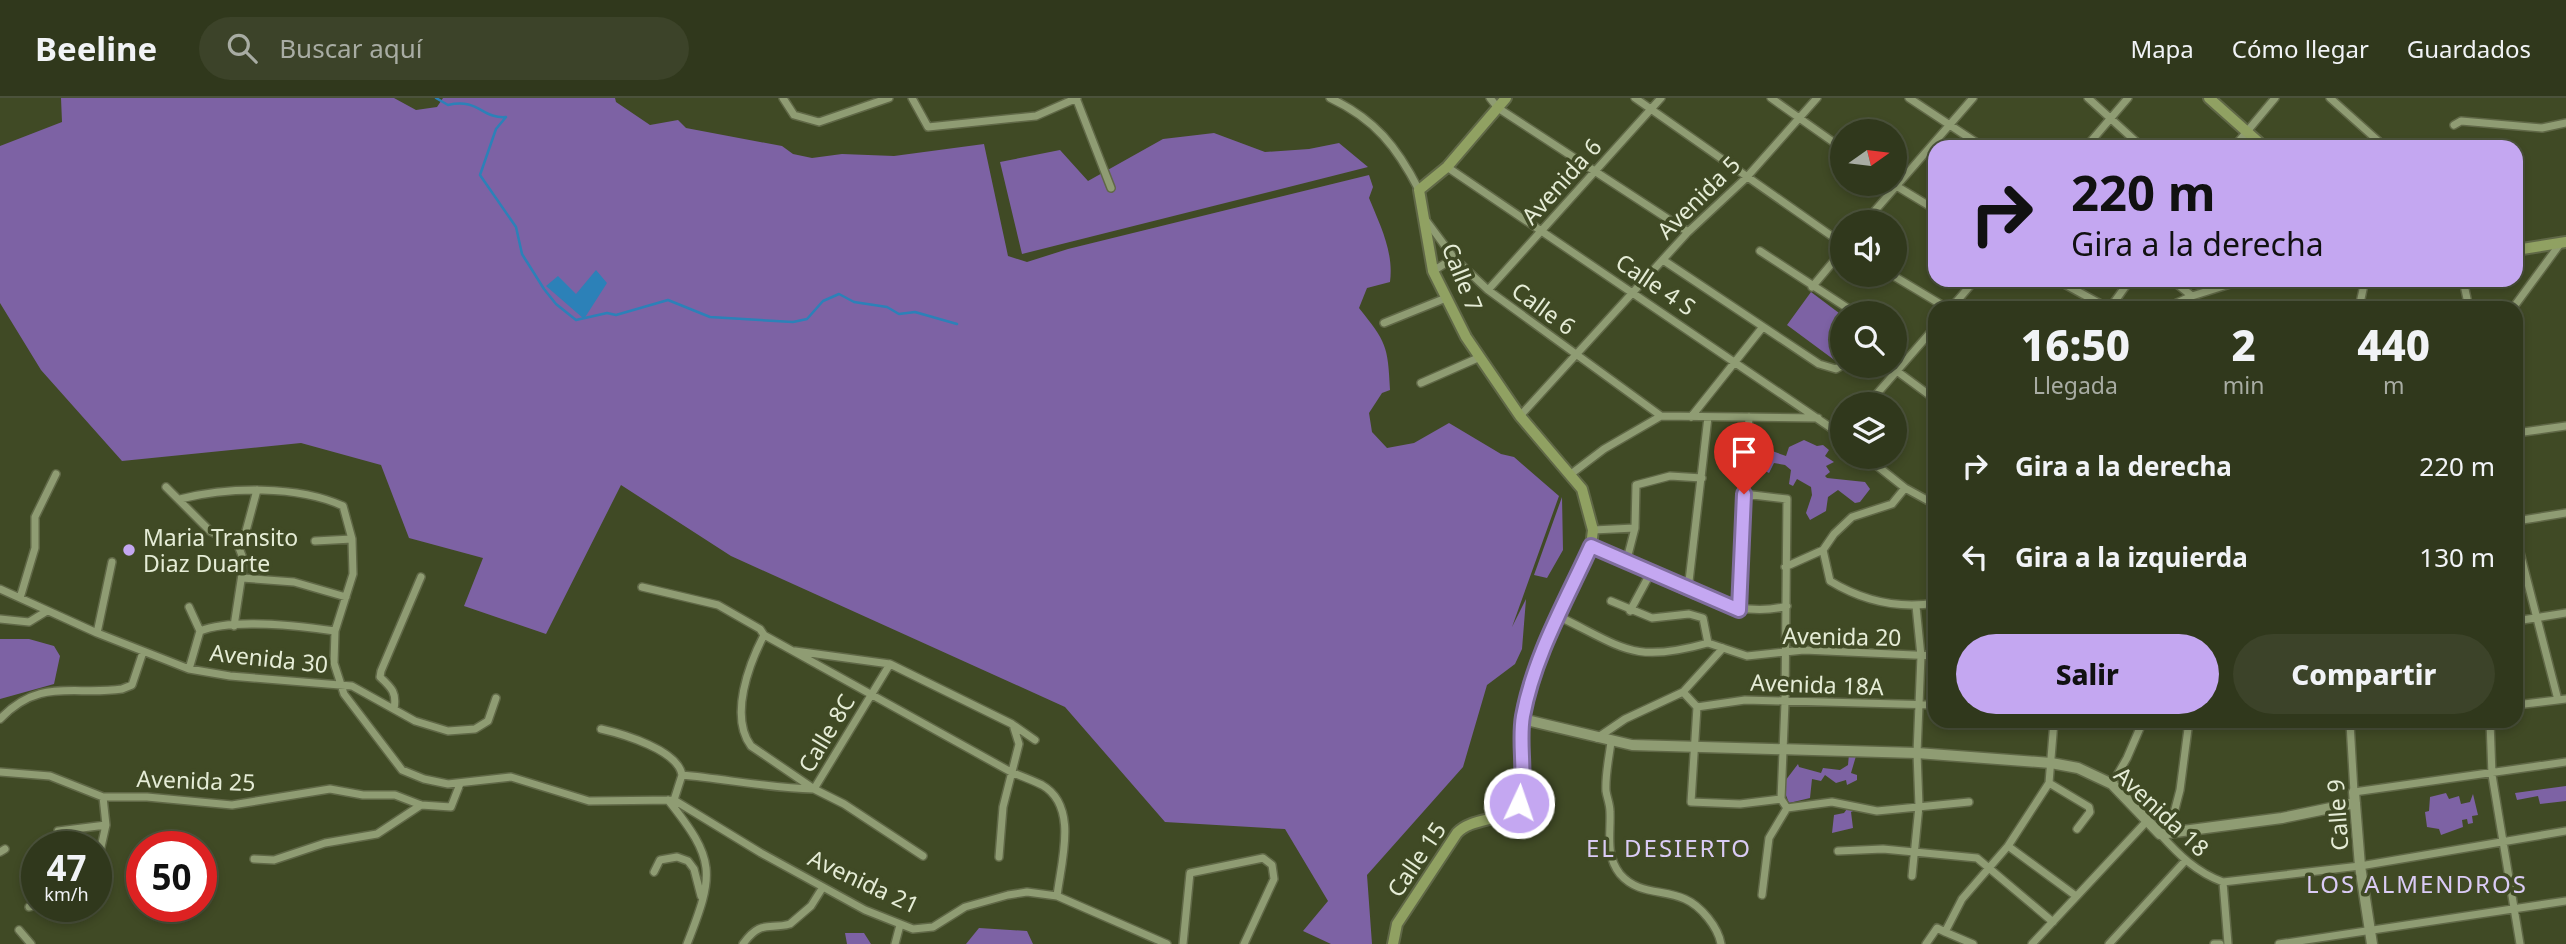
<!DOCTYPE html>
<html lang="es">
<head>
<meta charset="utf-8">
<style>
  body { margin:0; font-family:"Noto Sans",sans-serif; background:#3c4329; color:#f1f3f6; height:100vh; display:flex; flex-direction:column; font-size:26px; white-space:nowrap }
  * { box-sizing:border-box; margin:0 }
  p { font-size:23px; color:#a8aca3 }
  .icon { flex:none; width:38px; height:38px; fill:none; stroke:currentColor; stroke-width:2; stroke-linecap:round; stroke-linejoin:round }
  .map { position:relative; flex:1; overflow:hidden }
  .side { position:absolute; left:1928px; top:203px; width:595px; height:427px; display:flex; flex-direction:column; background:#30381c; border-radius:21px; box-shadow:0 4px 10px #0003,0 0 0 2px #4b523b }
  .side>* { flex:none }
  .hud { position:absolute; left:1928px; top:42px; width:595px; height:147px; border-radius:21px; box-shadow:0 4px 10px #0003,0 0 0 2px #4b523b; background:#c4a7f1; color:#111; overflow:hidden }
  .needle { width:46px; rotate:76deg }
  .controls { position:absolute; left:1830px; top:21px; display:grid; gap:14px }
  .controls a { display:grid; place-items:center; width:77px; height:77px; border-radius:50%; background:#30381c; box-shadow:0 4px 10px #0003,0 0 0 2px #4b523b; font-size:35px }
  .speed { position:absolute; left:21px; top:733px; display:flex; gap:14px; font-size:35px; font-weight:700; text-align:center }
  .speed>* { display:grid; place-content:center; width:91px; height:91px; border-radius:50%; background:#30381c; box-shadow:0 4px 10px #0003,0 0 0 2px #4b523b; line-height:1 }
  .speed small { font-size:18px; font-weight:400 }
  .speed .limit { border:10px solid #d22; background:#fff; color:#111 }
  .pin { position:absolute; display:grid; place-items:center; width:60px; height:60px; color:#fff; margin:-72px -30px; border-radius:50% 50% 50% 0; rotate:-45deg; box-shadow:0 0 7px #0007 }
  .pin .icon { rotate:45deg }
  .me { position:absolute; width:77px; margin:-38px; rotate:3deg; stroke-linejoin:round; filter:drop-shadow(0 0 5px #0008) }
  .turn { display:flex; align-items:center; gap:24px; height:147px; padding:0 28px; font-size:32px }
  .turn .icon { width:91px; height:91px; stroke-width:2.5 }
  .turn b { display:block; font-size:49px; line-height:60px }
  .eta { display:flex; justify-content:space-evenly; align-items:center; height:119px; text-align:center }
  .eta b { font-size:42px; font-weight:800; line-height:49px }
  .button { display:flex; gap:14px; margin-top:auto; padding:14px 28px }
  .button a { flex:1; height:80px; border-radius:42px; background:#c4a7f1; color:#111; font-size:28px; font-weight:800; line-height:80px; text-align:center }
  .button a+a { background:#3c4329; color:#f1f3f6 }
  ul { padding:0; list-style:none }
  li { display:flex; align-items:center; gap:21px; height:91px; padding:0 28px }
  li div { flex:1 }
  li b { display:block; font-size:26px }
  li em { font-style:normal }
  header { display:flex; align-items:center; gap:42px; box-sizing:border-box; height:98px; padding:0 35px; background:#30381c; border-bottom:2px solid #4b523b }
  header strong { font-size:33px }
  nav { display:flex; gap:38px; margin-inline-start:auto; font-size:24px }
  .search { width:490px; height:63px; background:#3c4329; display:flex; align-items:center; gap:18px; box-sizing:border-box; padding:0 24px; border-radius:38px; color:#a8aca3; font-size:26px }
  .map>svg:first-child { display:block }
  .green { fill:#7d62a4 }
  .water { fill:#2c81b8 }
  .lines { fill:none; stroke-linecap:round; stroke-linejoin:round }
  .stream { stroke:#2c81b8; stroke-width:2.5 }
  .minor-casing { stroke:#606847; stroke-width:10 }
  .tertiary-casing { stroke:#606847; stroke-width:13 }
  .secondary-casing { stroke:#606847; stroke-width:14 }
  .minor { stroke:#8f9c73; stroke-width:7 }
  .tertiary { stroke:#8f9c73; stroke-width:10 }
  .secondary { stroke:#90a162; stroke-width:10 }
  .route-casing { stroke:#7f6d9d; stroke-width:18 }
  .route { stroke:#c4a7f1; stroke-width:12 }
  .poi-dot { fill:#c4a7f1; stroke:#404a25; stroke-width:2.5 }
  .labels { text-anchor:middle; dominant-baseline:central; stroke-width:7; stroke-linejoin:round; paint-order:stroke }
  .street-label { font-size:23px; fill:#e5ecd6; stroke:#404a25 }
  .poi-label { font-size:23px; fill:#e5ecd6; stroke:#404a25; text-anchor:start }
  .neighbourhood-label { font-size:24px; letter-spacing:2px; fill:#dacbf5; stroke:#404a25 }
</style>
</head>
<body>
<header>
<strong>Beeline</strong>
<div class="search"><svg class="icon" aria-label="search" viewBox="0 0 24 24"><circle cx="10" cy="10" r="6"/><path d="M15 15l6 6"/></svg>Buscar aquí</div>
<nav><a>Mapa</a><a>Cómo llegar</a><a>Guardados</a></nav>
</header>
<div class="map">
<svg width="2566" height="846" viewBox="0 0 2566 846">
  <rect width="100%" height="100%" fill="#404a25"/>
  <!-- green -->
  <path class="green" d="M 61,0 L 394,0 L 416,12 L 437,9 L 443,0 L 615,0 L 616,4 L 650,27 L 678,22 L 686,30 L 782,48 L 793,56 L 812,60 L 842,56 L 894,58 L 984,46 L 1008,158 L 1027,164 L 1068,151 L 1369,77 L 1373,89 L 1369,100 C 1380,127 1394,154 1390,184 L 1367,190 L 1359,210 C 1386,244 1388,247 1390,292 L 1382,295 L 1369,315 L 1372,334 L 1387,350 L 1414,345 L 1449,325 L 1501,356 L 1514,359 L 1559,398 L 1512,529 L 1526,501 L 1522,551 L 1515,566 L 1487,587 L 1463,669 L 1367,777 L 1372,846 L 1331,846 L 1303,833 L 1328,803 L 1285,731 L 1165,724 L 1065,609 L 731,458 L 621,387 L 546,536 L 464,508 L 483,460 L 409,440 L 381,367 L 301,345 L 122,363 L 41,272 L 0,205 L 0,48 L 62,24 Z
    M 1214,35 L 1265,54 L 1309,51 L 1339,45 L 1368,69 L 1022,156 L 1000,64 L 1060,52 L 1088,83 L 1163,41 Z
    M 1811,194 L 1843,218 L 1843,257 L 1837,264 L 1787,227 Z
    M 1804,342 L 1817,348 L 1823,347 L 1829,352 L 1825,358 L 1834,364 L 1826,368 L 1830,374 L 1825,378 L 1827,380 L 1865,384 L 1870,391 L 1860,404 L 1855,405 L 1838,392 L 1828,399 L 1826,413 L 1810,422 L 1806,415 L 1812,397 L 1811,389 L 1797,381 L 1793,388 L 1789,386 L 1791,372 L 1785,367 L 1774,365 L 1769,375 L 1761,371 L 1768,345 L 1772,353 L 1786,358 L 1789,349 Z
    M 1562,399 L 1563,452 L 1547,480 L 1534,477 Z
    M 0,541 L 29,541 L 54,548 L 60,558 L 54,586 L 0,601 Z
    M 1849,656 L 1856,658 L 1851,675 L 1857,677 L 1857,682 L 1847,687 L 1846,682 L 1836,685 L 1825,677 L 1821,683 L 1812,681 L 1810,700 L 1789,705 L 1782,687 L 1798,666 L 1799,669 L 1821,675 L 1823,670 L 1840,672 L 1848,667 Z
    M 2566,688 L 2566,703 L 2540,706 L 2538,698 L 2517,702 L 2515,695 Z
    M 2446,695 L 2449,701 L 2459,698 L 2461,706 L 2470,704 L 2473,696 L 2478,717 L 2472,718 L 2473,725 L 2468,726 L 2467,721 L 2462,722 L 2463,729 L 2441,737 L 2439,731 L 2427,729 L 2425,714 L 2429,713 L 2430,699 Z
    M 1852,704 L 1858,706 L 1858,711 L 1851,714 L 1853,730 L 1832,735 L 1834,717 L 1844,715 Z
    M 979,830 L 1027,833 L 1033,846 L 966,846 Z
    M 845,835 L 864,835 L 871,846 L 847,846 Z"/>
  <!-- water -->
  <path class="water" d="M 596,172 L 607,185 L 584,221 L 546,188 L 558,178 L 576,196 Z"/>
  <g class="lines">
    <!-- stream -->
    <path class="stream" d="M 436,0 L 448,7 C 479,0 482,21 506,19 L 496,31 L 480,77 L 516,129 L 522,156 L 544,191 L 556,206 L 576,222 L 607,215 L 616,217 L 668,202 L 710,219 L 793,224 L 807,221 L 823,203 L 839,196 L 854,204 L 887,209 L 899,216 L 915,214 L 957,226"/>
    <!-- minor casing -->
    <g class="minor-casing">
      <path id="minor" d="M 783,0 L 794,17 L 819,24 L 889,0
        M 912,0 L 928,29 L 1036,18 L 1077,0
        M 1076,0 L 1111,90
        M 1330,0 C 1375,21 1397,49 1419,92
        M 1490,0 L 1498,10 L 1688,134
        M 1635,0 L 1843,146
        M 1771,0 L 1843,51
        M 1909,0 L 1983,49
        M 2088,0 L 2142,49
        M 2330,0 L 2385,49
        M 2454,27 L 2461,23 L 2542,30 L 2566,25
        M 2086,49 L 2128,0
        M 2234,49 L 2275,0
        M 1447,69 L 1843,338
        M 1893,86 L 1936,112
        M 1425,121 L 1454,160 L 1488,192 L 1661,318
        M 1865,124 L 1973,0
        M 1760,153 L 1855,215
        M 1663,162 L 1819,266 L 1836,271 L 1843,267
        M 1433,173 L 1454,160
        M 1892,177 L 1947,210
        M 2057,182 L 2108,210
        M 2172,182 L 2192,198
        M 2463,182 L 2469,210
        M 1812,189 L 1843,152
        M 1488,192 L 1661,0
        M 1951,210 L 1975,182
        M 2110,210 L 2130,182
        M 2166,210 L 2192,198 L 2243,182
        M 2359,210 L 2365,182
        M 2513,210 L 2560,146
        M 1384,225 L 1446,200
        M 1890,268 L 1936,302
        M 1421,285 L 1478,260
        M 1868,306 L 1936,228
        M 1520,318 L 1688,134 L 1746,80 L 1817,0
        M 1691,319 L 1762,230
        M 2516,335 L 2566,328
        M 1866,359 L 1905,390 L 1936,407
        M 1571,376 L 1604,351 L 1661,318 L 1818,320
        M 166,389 L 210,433 L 238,447 L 244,463 L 234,528
        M 1744,396 L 1787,401 L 1785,605 L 1781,701 L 1787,710 L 1769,740 L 1762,797
        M 180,401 C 228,389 297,387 343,408 L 352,441 L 353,476 L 335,533 L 334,565 L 344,596 L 402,672 L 424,681 L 448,686 L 511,679 L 589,703 L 674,702 L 761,755 L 865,812 L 913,831 L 933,829 L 965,809 L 1008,797 L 1027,794 L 1057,798 L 1167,846
        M 2516,423 L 2566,415
        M 1593,432 L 1635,430
        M 246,433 L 257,392
        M 2516,439 L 2558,602
        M 315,443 L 352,441
        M 1591,448 C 1651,471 1720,526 1787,508
        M 1823,452 L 1830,483 C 1863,503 1898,511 1936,505
        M 1627,461 L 1635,430 L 1636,387 L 1670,378 L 1702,380
        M 1785,469 L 1823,452 L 1834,436 L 1852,419 L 1892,406 L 1905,390
        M 242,480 L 294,484 L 346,499
        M 642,489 L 718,507 L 760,531 L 764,537 C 749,566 729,618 751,648 L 814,691 L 844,706 L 923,758
        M 0,491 L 97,535 L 189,571 L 230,578 L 352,588 L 415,623 L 448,633 L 475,631 L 488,623 L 496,600
        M 1688,492 L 1708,319
        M 20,500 L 35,450 L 35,419 L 56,376
        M 1611,503 L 1652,520 L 1689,516 L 1703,520 L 1708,545
        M 1739,512 L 1749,319
        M 1630,513 L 1650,476
        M 1558,518 C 1624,550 1633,566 1708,545
        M 0,521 L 29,524 L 47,513
        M 2516,523 L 2566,515
        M 200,533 C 232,520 301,528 335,533
        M 97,535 L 112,464
        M 764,537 L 1011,674 C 1021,678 1032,682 1042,687 C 1079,708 1061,764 1057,798
        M 1708,545 L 1747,558 L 1804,552 L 1936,558
        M 795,553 L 890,566 L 1012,626 L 1035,642
        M 189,571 L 200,533 L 189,509
        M 1683,594 L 1697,609 L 1691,704 L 1740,706 L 1781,701
        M 2516,607 L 2566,601
        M 1697,609 L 1745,602 L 1936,607
        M 394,611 C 397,595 392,590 380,579 L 381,573 L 421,479
        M 0,621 C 40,579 73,598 122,591 L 132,587 L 143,554
        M 2287,623 L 2350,625 L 2394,623
        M 2490,623 L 2492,677 L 2520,846
        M 2350,625 L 2354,694 L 2566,664
        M 601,631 C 623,636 678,652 682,677
        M 1597,640 L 1625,621 L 1683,594 L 1723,550
        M 1611,644 C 1609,660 1605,677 1606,693 C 1607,700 1610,706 1610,714 C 1611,736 1605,757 1620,776 C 1638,797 1663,791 1685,801 C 1701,808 1718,829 1721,846
        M 0,674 L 50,678 L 103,699 L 147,699 L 232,707 L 330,691 L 363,697 L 395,697 L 421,707 L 451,709 L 460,686
        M 682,677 C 726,681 769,690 813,691
        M 2049,685 L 2089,709 L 2090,714 L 2077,731
        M 2112,686 L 2127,660 L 2143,623
        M 814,691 L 890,566
        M 668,702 C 716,762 715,775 687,846
        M 674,702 L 682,677
        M 1787,710 L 1832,704 L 1877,713 L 1969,704
        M 2169,734 L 2180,692 L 2189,623
        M 2160,736 C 2179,757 2196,774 2223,784 L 2360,768 L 2566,733
        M 2008,748 L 2076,798
        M 57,749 L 58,733 L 106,727
        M 1838,753 L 1883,751 L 1977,760 L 2053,824
        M 0,754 L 5,751
        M 999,759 L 1003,709 L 1019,646 L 1014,630
        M 254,761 L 274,762 L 325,745 L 377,736 L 421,707
        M 96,771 L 106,727 L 103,699
        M 654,774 L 660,762 L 677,759 L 688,763 L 694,771 L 701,798
        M 1912,778 L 1919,708 L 1917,655 L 1921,558 L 1916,508
        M 2223,784 L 2228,846
        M 29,809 L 37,807
        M 19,832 L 31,846
        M 1945,834 L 1973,846
        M 743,846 C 761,821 769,832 790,826 L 811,808 L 823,789
        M 895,846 L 900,827
        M 1183,846 L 1190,775 L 1263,760 L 1272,767 L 1274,781 L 1244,846
        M 1926,846 L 1937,830 L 1945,834 L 1962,801 L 2008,748 L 2049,685 L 2054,623
        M 2032,846 L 2146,724
        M 2109,846 L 2185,763
        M 2214,846 L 2220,846
        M 2279,846 L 2566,803"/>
    </g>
    <!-- tertiary casing -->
    <g class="tertiary-casing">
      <path id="tertiary" d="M 1522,621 L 1632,647 L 1917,655 L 2051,665 L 2078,670 L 2112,686 L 2160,736 L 2282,720 L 2355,705
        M 2354,694 L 2360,768 L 2372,846"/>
    </g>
    <!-- secondary casing -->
    <g class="secondary-casing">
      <path id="secondary" d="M 2209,0 L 2264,49
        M 2516,152 L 2566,144
        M 1393,846 L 1397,826 L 1457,735 C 1473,718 1505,725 1519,705 L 1522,621 L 1529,593 L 1550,536 L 1591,448 L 1593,432 L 1582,391 L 1520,318 L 1466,239 L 1433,173 L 1419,92 L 1447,69 L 1506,0"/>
    </g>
    <!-- minor -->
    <use href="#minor" class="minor"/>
    <!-- tertiary -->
    <use href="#tertiary" class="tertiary"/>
    <!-- secondary -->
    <use href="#secondary" class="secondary"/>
  </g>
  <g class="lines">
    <!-- route casing -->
    <g class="route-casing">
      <path id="route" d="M 1519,705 C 1527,677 1518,646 1523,618 C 1534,558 1566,503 1591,448 L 1739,512 L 1744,396"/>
    </g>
    <!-- route -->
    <use href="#route" class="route"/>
  </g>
  <!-- markers -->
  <circle class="poi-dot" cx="129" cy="452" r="7"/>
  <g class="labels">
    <!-- street labels -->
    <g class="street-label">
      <text transform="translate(1561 83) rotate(-48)">Avenida 6</text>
      <text transform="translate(1698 99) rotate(-45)">Avenida 5</text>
      <text transform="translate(1463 179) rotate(68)">Calle 7</text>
      <text transform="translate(1656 186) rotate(34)">Calle 4 S</text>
      <text transform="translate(1544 210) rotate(36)">Calle 6</text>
      <text transform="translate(1842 538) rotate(1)">Avenida 20</text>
      <text transform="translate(269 560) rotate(6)">Avenida 30</text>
      <text transform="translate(1817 586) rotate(2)">Avenida 18A</text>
      <text transform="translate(826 635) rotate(-59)">Calle 8C</text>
      <text transform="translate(196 682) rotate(2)">Avenida 25</text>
      <text transform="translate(2162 713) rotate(43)">Avenida 18</text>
      <text transform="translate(2337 717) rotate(-94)">Calle 9</text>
      <text transform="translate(1416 761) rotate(-56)">Calle 15</text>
      <text transform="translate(864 783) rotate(25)">Avenida 21</text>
    </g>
    <!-- poi labels -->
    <g class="poi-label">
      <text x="143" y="439">Maria Transito<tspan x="143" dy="26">Diaz Duarte</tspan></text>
    </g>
    <!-- neighbourhood labels -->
    <g class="neighbourhood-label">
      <text x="1669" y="749">EL DESIERTO</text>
      <text x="2417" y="785">LOS ALMENDROS</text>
    </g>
  </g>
</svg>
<div class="controls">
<a><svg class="needle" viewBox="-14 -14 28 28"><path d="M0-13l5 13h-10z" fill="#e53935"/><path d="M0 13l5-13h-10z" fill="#a8aca3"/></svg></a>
<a><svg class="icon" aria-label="sound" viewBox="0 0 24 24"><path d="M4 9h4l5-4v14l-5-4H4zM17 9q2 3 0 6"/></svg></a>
<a><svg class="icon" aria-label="search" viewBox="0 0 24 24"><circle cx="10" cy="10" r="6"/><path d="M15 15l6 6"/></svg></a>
<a><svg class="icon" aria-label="layers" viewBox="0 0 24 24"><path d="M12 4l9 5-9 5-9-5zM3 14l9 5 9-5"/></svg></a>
</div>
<div class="speed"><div>47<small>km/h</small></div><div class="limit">50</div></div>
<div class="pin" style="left:1744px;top:396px;background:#d93025"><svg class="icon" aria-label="arrive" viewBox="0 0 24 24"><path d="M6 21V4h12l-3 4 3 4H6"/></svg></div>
<svg class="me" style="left:1519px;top:705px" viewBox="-20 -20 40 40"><circle r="17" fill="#c4a7f1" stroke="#fff" stroke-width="3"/><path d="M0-11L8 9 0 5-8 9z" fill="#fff"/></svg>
<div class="hud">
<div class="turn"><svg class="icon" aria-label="right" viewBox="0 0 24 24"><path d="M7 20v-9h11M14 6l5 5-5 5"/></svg><div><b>220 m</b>Gira a la derecha</div></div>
</div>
<section class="side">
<div class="eta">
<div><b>16:50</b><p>Llegada</p></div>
<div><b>2</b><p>min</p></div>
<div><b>440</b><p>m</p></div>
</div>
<ul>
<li><svg class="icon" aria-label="right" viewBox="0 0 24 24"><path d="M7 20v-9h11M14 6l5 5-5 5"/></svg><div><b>Gira a la derecha</b></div><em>220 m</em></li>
<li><svg class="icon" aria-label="left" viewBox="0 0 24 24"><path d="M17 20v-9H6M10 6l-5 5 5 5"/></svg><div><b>Gira a la izquierda</b></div><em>130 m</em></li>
</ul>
<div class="button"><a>Salir</a><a>Compartir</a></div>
</section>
</div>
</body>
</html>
